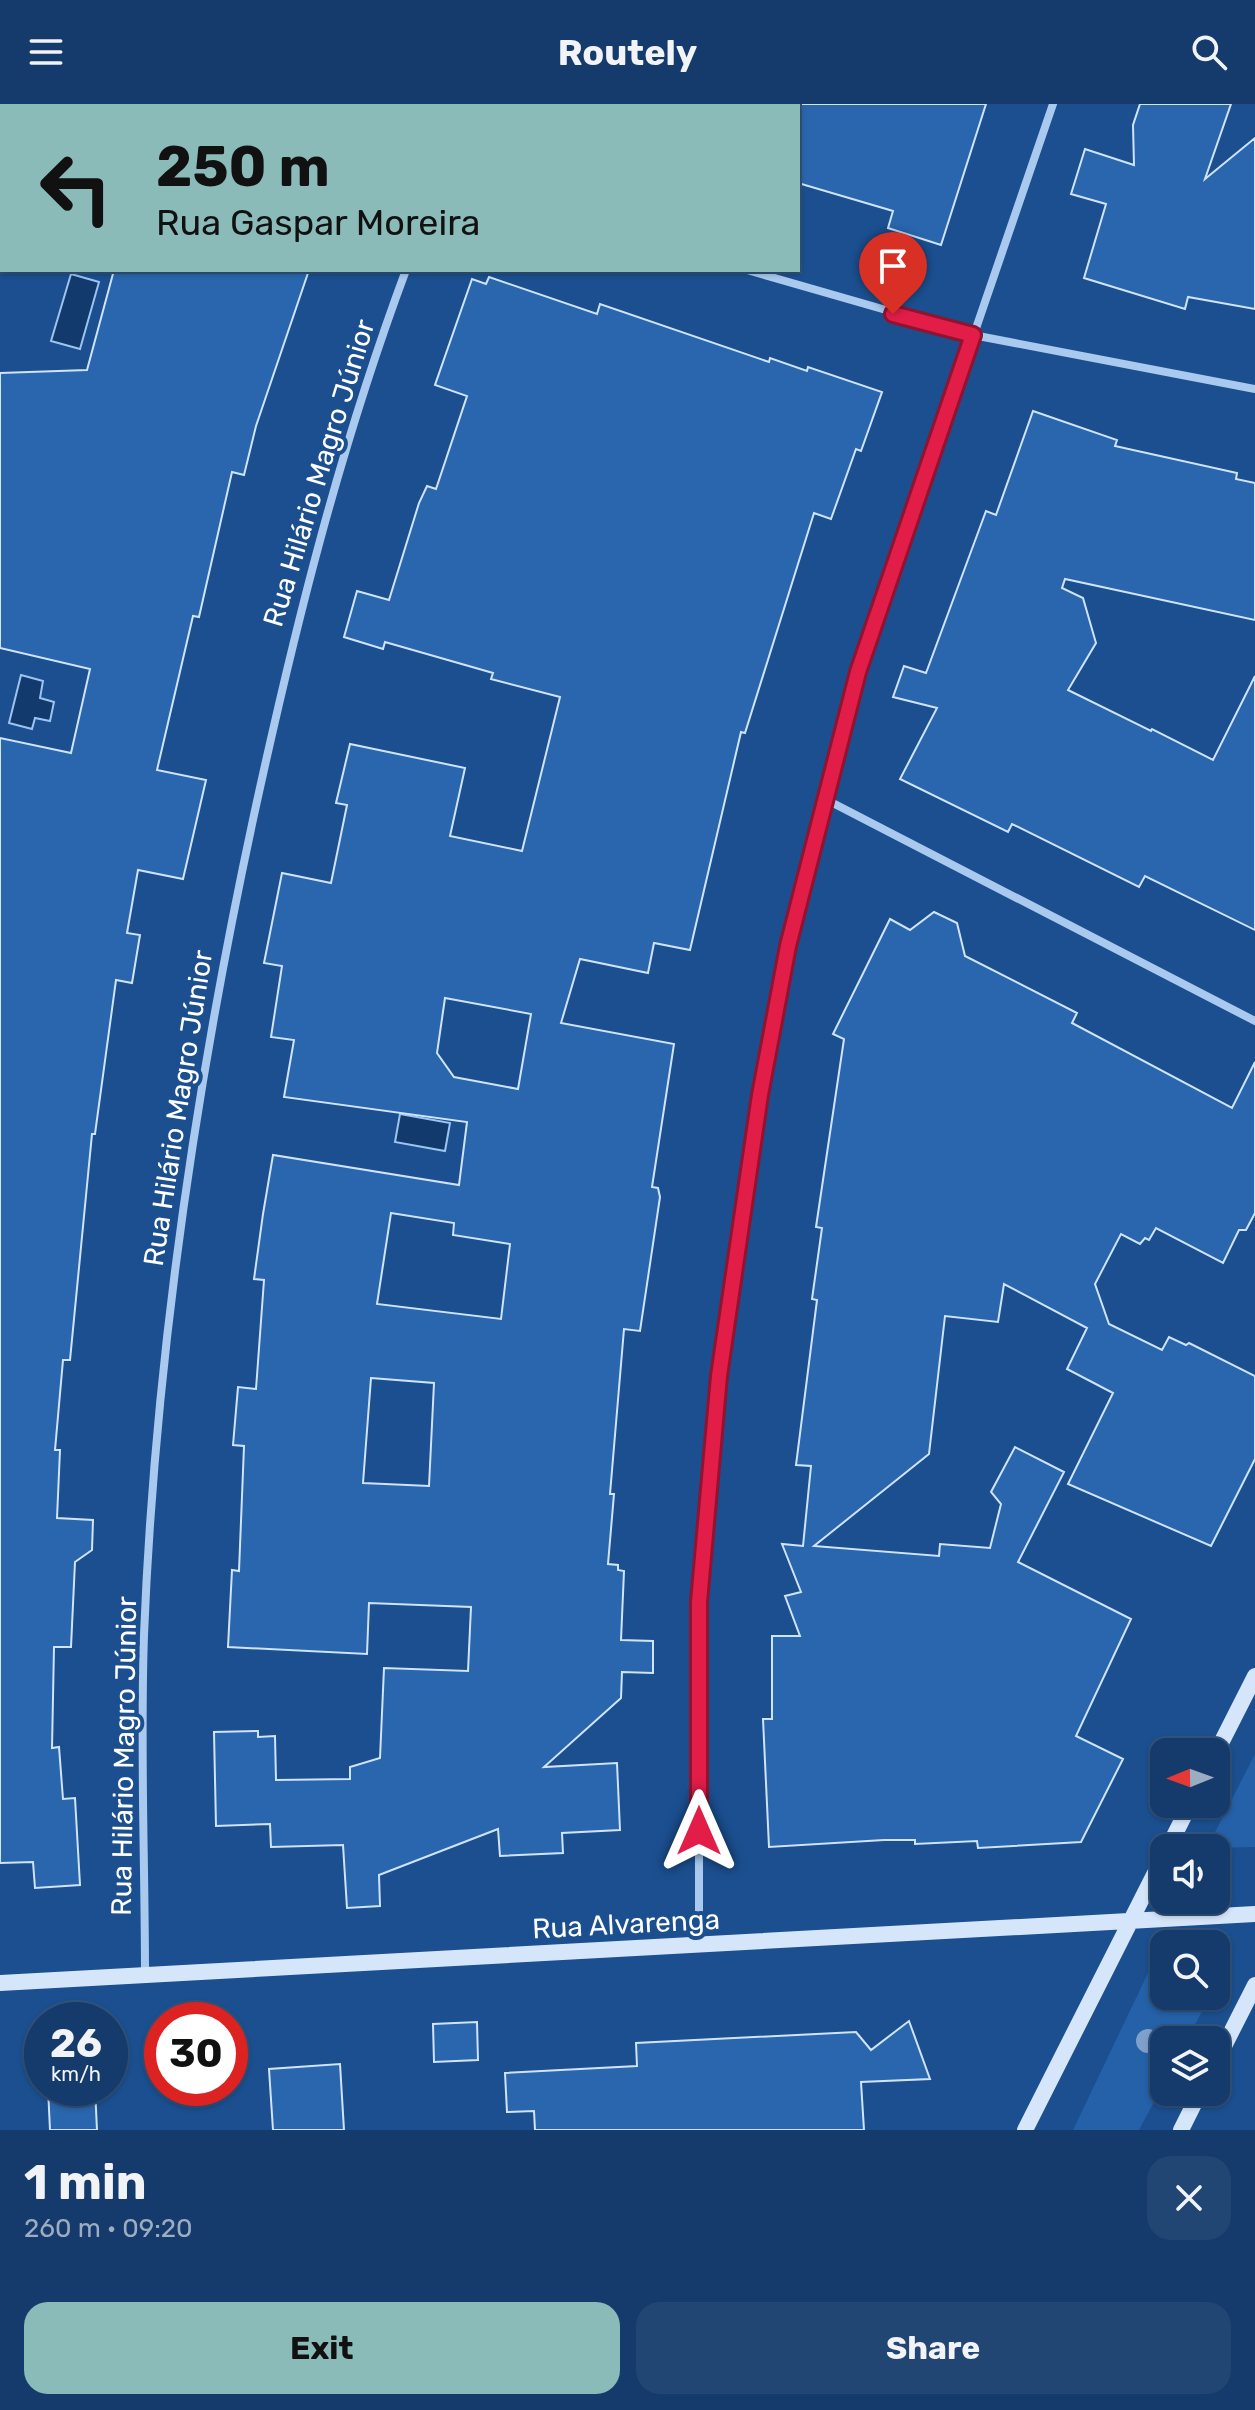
<!DOCTYPE html>
<html lang="en">
<head>
<meta charset="utf-8">
<style>
  body { margin:0; font-family:Rubik,sans-serif; background:#214673; color:#f1f3f6; height:100vh; display:flex; flex-direction:column; font-size:30px; white-space:nowrap }
  * { box-sizing:border-box; margin:0 }
  p { font-size:26px; color:#9dadc1 }
  .icon { flex:none; width:44px; height:44px; fill:none; stroke:currentColor; stroke-width:2; stroke-linecap:round; stroke-linejoin:round }
  .map { position:relative; height:2026px; overflow:hidden }
  .details { display:flex; flex-direction:column; background:#143b6b; flex:1 }
  .details>* { flex:none }
  .banner { position:absolute; left:0px; top:0px; width:800px; height:168px; box-shadow:0 2px 6px #0004,0 0 0 2px #33557e; background:#8bbbb9; color:#111; overflow:hidden }
  .needle { width:52px; rotate:269deg }
  .fabs { position:absolute; left:1150px; top:1634px; display:grid; gap:16px }
  .fabs a { display:grid; place-items:center; width:80px; height:80px; border-radius:16px; background:#143b6b; box-shadow:0 2px 6px #0004,0 0 0 2px #33557e; font-size:40px }
  .speed { position:absolute; left:24px; top:1898px; display:flex; gap:16px; font-size:40px; font-weight:700; text-align:center }
  .speed>* { display:grid; place-content:center; width:104px; height:104px; border-radius:50%; background:#143b6b; box-shadow:0 2px 6px #0004,0 0 0 2px #33557e; line-height:1 }
  .speed small { font-size:20px; font-weight:400 }
  .speed .limit { border:12px solid #d22; background:#fff; color:#111 }
  .pin { position:absolute; display:grid; place-items:center; width:68px; height:68px; color:#fff; margin:-82px -34px; border-radius:50% 50% 50% 0; rotate:-45deg; box-shadow:0 0 8px #0007 }
  .pin .icon { rotate:45deg }
  .me { position:absolute; width:88px; margin:-44px; rotate:0deg; stroke-linejoin:round; filter:drop-shadow(0 0 6px #0008) }
  .turn { display:flex; align-items:center; gap:28px; height:168px; padding:0 24px; font-size:36px }
  .turn .icon { width:104px; height:104px; stroke-width:2.5 }
  .turn b { display:block; font-size:56px; line-height:68px }
  .round { display:grid; place-items:center; flex:none; width:84px; height:84px; border-radius:24px; background:#214673 }
  .headline { display:flex; align-items:center; justify-content:space-between; height:136px; padding:0 24px }
  h1 { font-size:48px; font-weight:700; line-height:60px }
  .button { display:flex; gap:16px; margin-top:auto; padding:16px 24px }
  .button a { flex:1; height:92px; border-radius:24px; background:#8bbbb9; color:#111; font-size:32px; font-weight:700; line-height:92px; text-align:center }
  .button a+a { background:#214673; color:#f1f3f6 }
  header { display:flex; justify-content:space-between; align-items:center; height:104px; padding:0 24px; background:#143b6b; font-size:36px; font-weight:700 }
  .map>svg:first-child { display:block }
  .green { fill:#2461a8 }
  .water { fill:#123a6d; stroke:#9cc4f0; stroke-width:2 }
  .building { fill:#2a66ad; stroke:#cfe3fa; stroke-width:2; fill-rule:evenodd }
  .lines { fill:none; stroke-linecap:round; stroke-linejoin:round }
  .street { stroke:#a9c9ee; stroke-width:8 }
  .secondary { stroke:#d6e6fa; stroke-width:16 }
  .tree { fill:#7ea0ca }
  .route-casing { stroke:#92132f; stroke-width:20 }
  .route { stroke:#e11d48; stroke-width:14 }
  .labels { text-anchor:middle; dominant-baseline:central; stroke-width:8; stroke-linejoin:round; paint-order:stroke }
  .street-label { font-size:28px; fill:#fff; stroke:#1b4f8f }
</style>
</head>
<body>
<header><svg class="icon" aria-label="menu" viewBox="0 0 24 24"><path d="M4 6h16M4 12h16M4 18h16"/></svg>Routely<svg class="icon" aria-label="search" viewBox="0 0 24 24"><circle cx="10" cy="10" r="6"/><path d="M15 15l6 6"/></svg></header>
<div class="map">
<svg width="1255" height="2026" viewBox="0 0 1255 2026">
  <rect width="100%" height="100%" fill="#1b4f8f"/>
  <!-- green -->
  <path class="green" d="M 1255,1650 L 1255,1743 L 1207,1744 Z
    M 1148,1869 L 1164,1870 L 1164,1892 L 1210,1892 L 1187,1936 L 1164,1936 L 1164,1979 L 1139,2026 L 1073,2026 Z"/>
  <!-- water -->
  <path class="water" d="M 71,170 L 99,178 L 80,245 L 51,237 Z
    M 21,571 L 43,577 L 40,594 L 54,598 L 50,617 L 35,614 L 32,625 L 9,619 Z
    M 400,1010 L 450,1019 L 445,1047 L 395,1038 Z"/>
  <!-- building -->
  <path class="building" d="M 798,0 L 986,0 L 941,141 L 888,124 L 893,107 L 798,79 Z
    M 1140,0 L 1231,0 L 1205,75 L 1255,34 L 1255,205 L 1188,193 L 1185,205 L 1084,174 L 1106,100 L 1071,90 L 1085,45 L 1134,61 L 1133,21 Z
    M 114,166 L 309,166 L 256,322 L 244,371 L 232,368 L 199,513 L 193,512 L 157,666 L 206,676 L 183,775 L 138,766 L 127,829 L 140,831 L 132,879 L 116,876 L 95,1030 L 92,1030 L 70,1256 L 63,1256 L 55,1346 L 60,1346 L 57,1414 L 93,1416 L 92,1446 L 75,1458 L 71,1543 L 54,1543 L 52,1644 L 59,1643 L 63,1695 L 75,1694 L 80,1781 L 35,1784 L 33,1758 L 0,1759 L 0,634 L 71,649 L 90,565 L 0,544 L 0,269 L 87,266 Z
    M 489,173 L 597,210 L 600,200 L 769,258 L 770,254 L 807,267 L 808,263 L 882,288 L 861,347 L 856,345 L 831,415 L 814,409 L 745,629 L 741,628 L 690,846 L 654,839 L 648,869 L 580,855 L 561,919 L 674,940 L 652,1083 L 658,1084 L 660,1093 L 640,1227 L 624,1225 L 610,1390 L 614,1390 L 608,1460 L 618,1461 L 618,1466 L 624,1467 L 621,1536 L 653,1537 L 653,1569 L 622,1568 L 621,1594 L 544,1663 L 617,1659 L 620,1726 L 562,1729 L 563,1749 L 500,1752 L 498,1725 L 379,1771 L 380,1802 L 347,1804 L 343,1741 L 271,1743 L 270,1720 L 216,1722 L 214,1628 L 258,1627 L 258,1633 L 275,1632 L 276,1676 L 350,1675 L 350,1663 L 380,1654 L 384,1564 L 468,1567 L 471,1503 L 369,1499 L 367,1550 L 228,1543 L 232,1466 L 239,1467 L 244,1342 L 233,1341 L 238,1283 L 256,1285 L 264,1176 L 254,1175 L 263,1110 L 273,1051 L 459,1081 L 467,1018 L 284,993 L 294,936 L 271,933 L 282,862 L 264,859 L 282,769 L 331,779 L 347,701 L 336,699 L 350,640 L 465,664 L 450,732 L 522,747 L 560,593 L 491,575 L 493,569 L 385,538 L 383,545 L 344,533 L 357,487 L 389,496 L 419,399 L 427,382 L 436,385 L 467,292 L 435,281 L 472,175 L 486,180 ZM 445,894 L 531,910 L 518,985 L 454,973 L 437,949 ZM 391,1109 L 454,1119 L 453,1131 L 510,1140 L 501,1215 L 377,1200 ZM 371,1274 L 434,1279 L 429,1382 L 363,1379 Z
    M 1033,307 L 1117,336 L 1115,342 L 1237,369 L 1236,375 L 1255,379 L 1255,516 L 1065,475 L 1062,484 L 1083,494 L 1096,539 L 1068,586 L 1151,627 L 1152,625 L 1213,656 L 1255,572 L 1255,826 L 1145,772 L 1139,783 L 1012,720 L 1008,728 L 900,675 L 937,604 L 893,593 L 904,562 L 926,569 L 986,407 L 996,411 Z
    M 934,808 L 957,819 L 965,852 L 1077,909 L 1072,919 L 1232,1004 L 1255,958 L 1255,1109 L 1246,1126 L 1239,1126 L 1223,1159 L 1156,1124 L 1149,1136 L 1145,1134 L 1140,1140 L 1121,1130 L 1095,1180 L 1109,1220 L 1162,1246 L 1169,1233 L 1186,1241 L 1189,1239 L 1255,1272 L 1255,1355 L 1211,1442 L 1068,1380 L 1113,1289 L 1067,1265 L 1087,1224 L 1004,1180 L 998,1218 L 945,1212 L 929,1350 L 814,1442 L 939,1452 L 940,1440 L 990,1444 L 1001,1400 L 991,1388 L 1015,1343 L 1064,1368 L 1018,1458 L 1131,1515 L 1076,1632 L 1123,1655 L 1081,1738 L 978,1744 L 977,1737 L 915,1740 L 915,1736 L 884,1736 L 769,1743 L 763,1615 L 772,1615 L 772,1532 L 800,1532 L 785,1492 L 801,1488 L 782,1440 L 803,1442 L 811,1362 L 796,1361 L 817,1196 L 812,1195 L 822,1124 L 816,1123 L 844,935 L 833,930 L 890,815 L 910,826 Z
    M 909,1917 L 930,1975 L 861,1978 L 864,2026 L 535,2026 L 534,2007 L 507,2008 L 505,1969 L 637,1962 L 636,1939 L 856,1928 L 871,1946 Z
    M 477,1918 L 478,1956 L 434,1958 L 433,1920 Z
    M 340,1960 L 344,2026 L 273,2026 L 269,1965 Z
    M 48,1984 L 95,1984 L 97,2026 L 50,2026 Z"/>
  <g class="lines">
    <!-- street -->
    <path class="street" d="M 252,0 L 257,2
      M 467,2 L 467,0
      M 747,166 L 973,231 L 1255,285
      M 825,695 L 1255,917
      M 699,1842 L 699,1498 L 719,1272 L 760,991 L 788,842 L 858,568 L 1053,0
      M 145,1871 C 145,1758 140,1644 144,1531 C 155,1255 196,980 254,711 C 295,523 339,346 406,166"/>
    <!-- secondary -->
    <path class="secondary" d="M 1216,1649 L 1255,1572
      M 1168,1744 L 1190,1700
      M 0,1879 L 1255,1810
      M 1216,1958 L 1255,1881
      M 1025,2026 L 1164,1751
      M 1181,2026 L 1200,1988"/>
  </g>
  <!-- trees -->
  <circle class="tree" cx="1148" cy="1937" r="12"/>
  <g class="lines">
    <!-- route casing -->
    <g class="route-casing">
      <path id="route" d="M 699,1727 L 699,1498 L 719,1272 L 760,991 L 788,842 L 858,568 L 973,231 L 893,210"/>
    </g>
    <!-- route -->
    <use href="#route" class="route"/>
  </g>
  <g class="labels">
    <!-- street labels -->
    <g class="street-label">
      <text transform="translate(319 369) rotate(-73)">Rua Hilário Magro Júnior</text>
      <text transform="translate(178 1004) rotate(-81)">Rua Hilário Magro Júnior</text>
      <text transform="translate(124 1652) rotate(-89)">Rua Hilário Magro Júnior</text>
      <text transform="translate(626 1820) rotate(-3)">Rua Alvarenga</text>
    </g>
  </g>
</svg>
<div class="fabs">
<a><svg class="needle" viewBox="-14 -14 28 28"><path d="M0-13l5 13h-10z" fill="#e53935"/><path d="M0 13l5-13h-10z" fill="#9dadc1"/></svg></a>
<a><svg class="icon" aria-label="sound" viewBox="0 0 24 24"><path d="M4 9h4l5-4v14l-5-4H4zM17 9q2 3 0 6"/></svg></a>
<a><svg class="icon" aria-label="search" viewBox="0 0 24 24"><circle cx="10" cy="10" r="6"/><path d="M15 15l6 6"/></svg></a>
<a><svg class="icon" aria-label="layers" viewBox="0 0 24 24"><path d="M12 4l9 5-9 5-9-5zM3 14l9 5 9-5"/></svg></a>
</div>
<div class="speed"><div>26<small>km/h</small></div><div class="limit">30</div></div>
<div class="pin" style="left:893px;top:210px;background:#d93025"><svg class="icon" aria-label="arrive" viewBox="0 0 24 24"><path d="M6 21V4h12l-3 4 3 4H6"/></svg></div>
<svg class="me" style="left:699px;top:1727px" viewBox="-20 -20 40 40"><path d="M0-17L14 15 0 8-14 15z" fill="#e11d48" stroke="#fff" stroke-width="4"/></svg>
<div class="banner">
<div class="turn"><svg class="icon" aria-label="left" viewBox="0 0 24 24"><path d="M17 20v-9H6M10 6l-5 5 5 5"/></svg><div><b>250 m</b>Rua Gaspar Moreira</div></div>
</div>
</div>
<section class="details">
<div class="headline"><div><h1>1 min</h1><p>260 m · 09:20</p></div><a class="round"><svg class="icon" aria-label="close" viewBox="0 0 24 24"><path d="M6 6l12 12M18 6L6 18"/></svg></a></div>
<div class="button"><a>Exit</a><a>Share</a></div>
</section>
</body>
</html>
